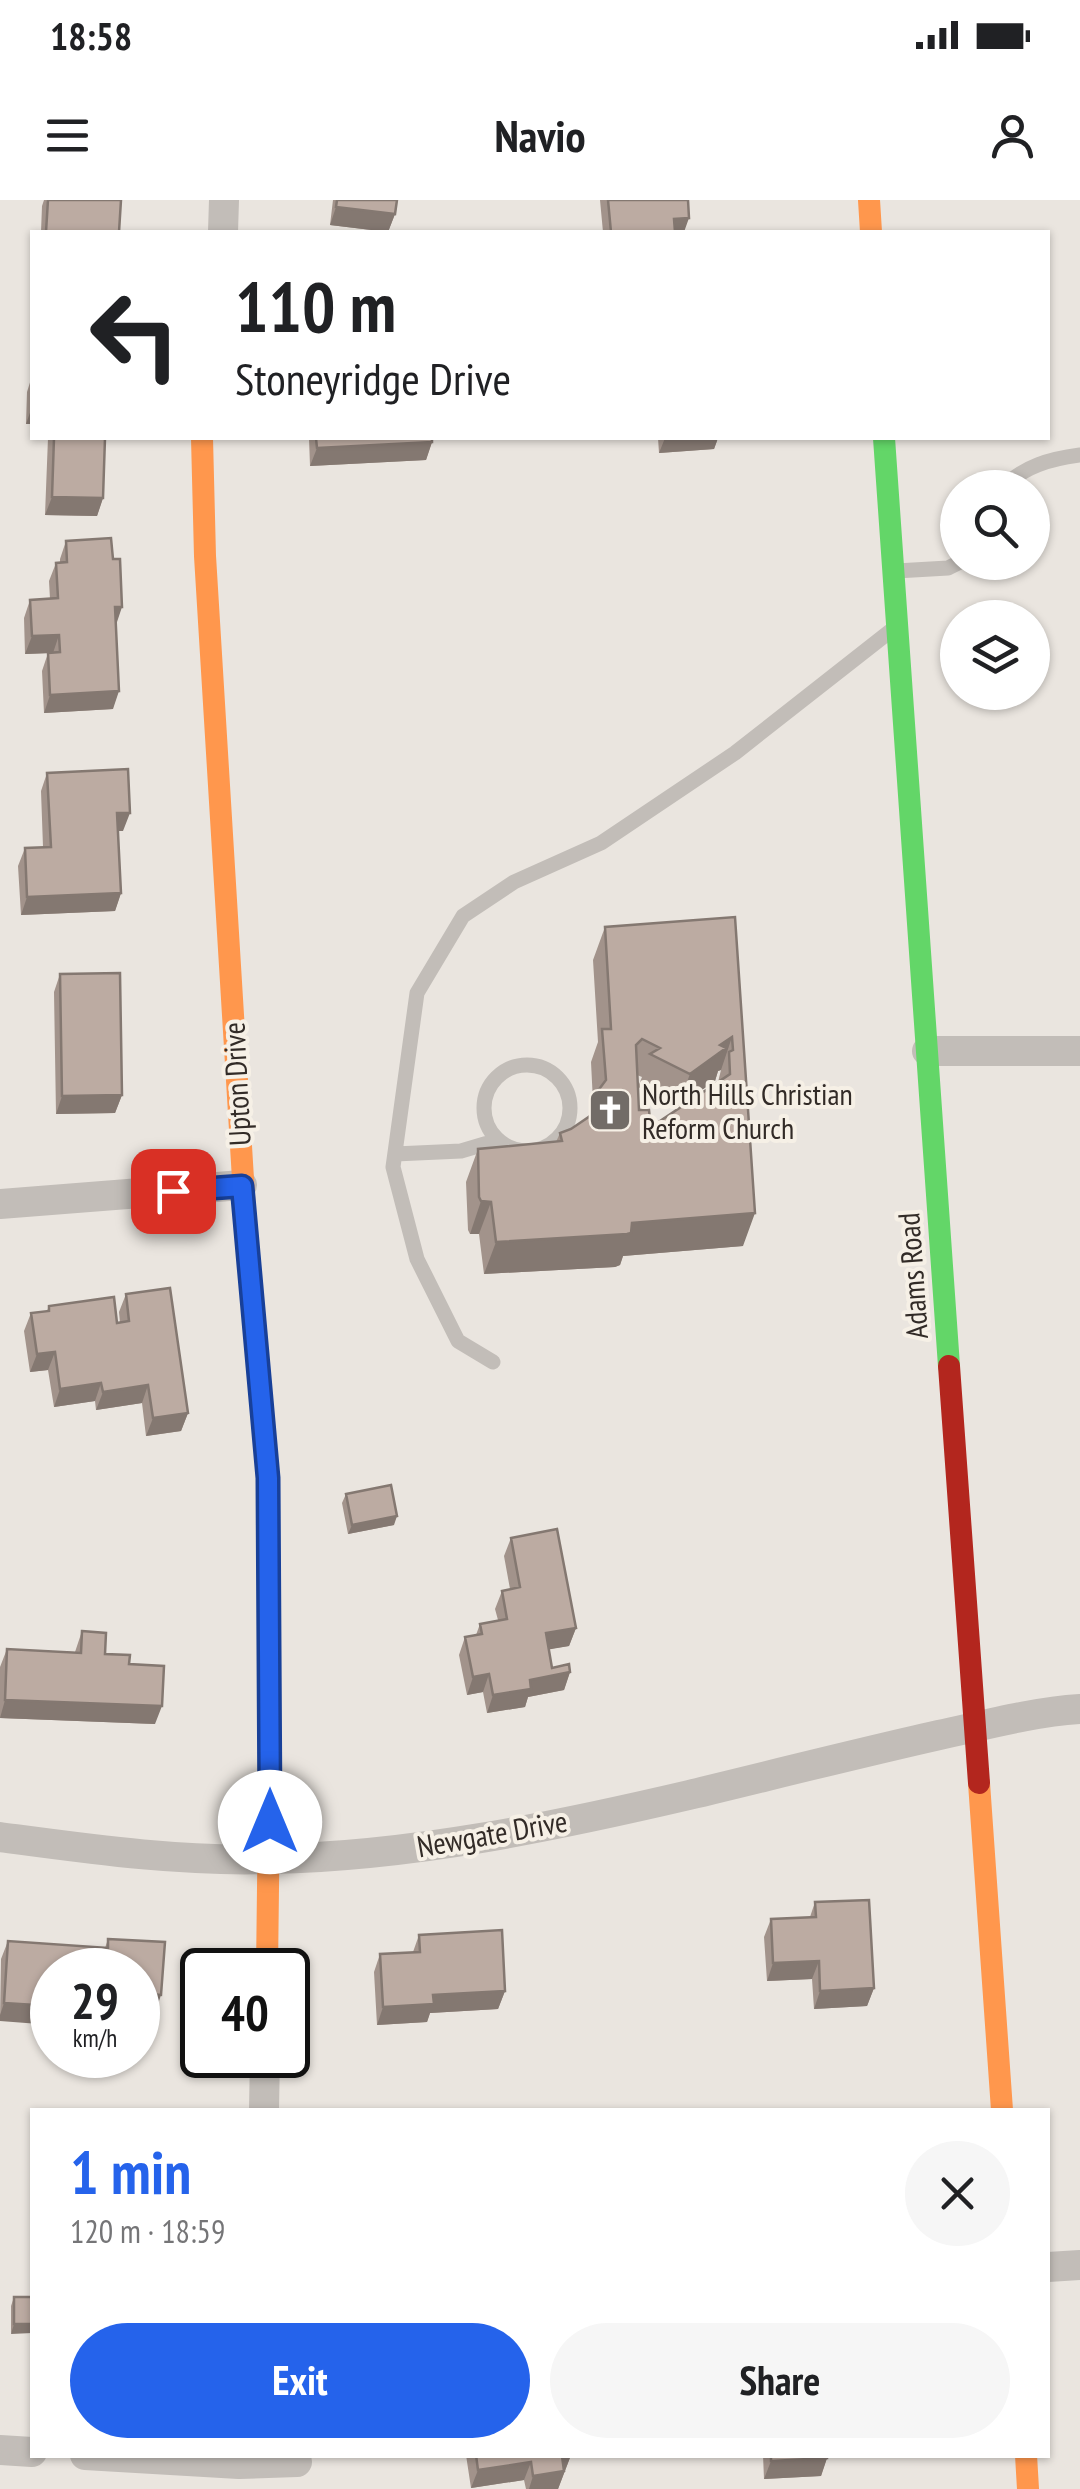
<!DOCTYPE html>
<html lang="en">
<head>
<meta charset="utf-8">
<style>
  body { margin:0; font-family:"PT Sans Narrow",sans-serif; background:#f6f6f6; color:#202124; height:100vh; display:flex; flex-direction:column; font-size:38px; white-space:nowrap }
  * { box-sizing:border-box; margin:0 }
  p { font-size:32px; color:#757577 }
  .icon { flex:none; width:55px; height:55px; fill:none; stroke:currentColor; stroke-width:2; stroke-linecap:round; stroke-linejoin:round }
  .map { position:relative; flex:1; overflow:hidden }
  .side { position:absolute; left:30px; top:1908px; width:1020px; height:350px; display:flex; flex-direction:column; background:#fff; border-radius:0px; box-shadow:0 2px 8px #0004 }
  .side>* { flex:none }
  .guide { position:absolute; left:30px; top:30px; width:1020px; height:210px; border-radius:0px; box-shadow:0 2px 8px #0004; background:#fff; color:#202124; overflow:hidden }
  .fabs { position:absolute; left:940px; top:270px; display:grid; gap:20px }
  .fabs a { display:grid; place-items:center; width:110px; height:110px; border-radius:50%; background:#fff; box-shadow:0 2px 8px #0004; font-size:50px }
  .speed { position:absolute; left:30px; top:1748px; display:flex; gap:20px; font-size:50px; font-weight:700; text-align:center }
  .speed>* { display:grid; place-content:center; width:130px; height:130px; border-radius:50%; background:#fff; box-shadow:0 2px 8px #0004; line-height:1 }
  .speed small { font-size:25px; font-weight:400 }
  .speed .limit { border:5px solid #111; border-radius:15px; background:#fff; color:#111 }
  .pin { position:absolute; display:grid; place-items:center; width:85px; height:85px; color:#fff; margin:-42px; border-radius:20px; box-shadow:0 5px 15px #0006 }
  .me { position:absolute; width:110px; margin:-55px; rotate:0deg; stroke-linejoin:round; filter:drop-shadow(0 0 8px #0008) }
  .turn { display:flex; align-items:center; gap:35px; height:210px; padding:0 40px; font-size:45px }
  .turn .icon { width:130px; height:130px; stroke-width:2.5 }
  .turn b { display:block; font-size:70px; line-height:85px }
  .round { display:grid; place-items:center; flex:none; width:105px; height:105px; border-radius:52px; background:#f6f6f6 }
  .overview { display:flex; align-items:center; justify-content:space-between; height:170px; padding:0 40px }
  h1 { font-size:60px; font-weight:600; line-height:75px; color:#2563eb }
  .button { display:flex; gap:20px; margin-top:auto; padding:20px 40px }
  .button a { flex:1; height:115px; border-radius:60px; background:#2563eb; color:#fff; font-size:40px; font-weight:600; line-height:115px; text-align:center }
  .button a+a { background:#f6f6f6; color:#202124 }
  .status { display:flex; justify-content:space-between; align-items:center; height:70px; padding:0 50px; background:#fff; direction:ltr }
  .status svg { height:28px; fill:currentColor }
  header { display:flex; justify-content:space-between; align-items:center; height:130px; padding:0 40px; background:#fff; font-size:45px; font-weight:600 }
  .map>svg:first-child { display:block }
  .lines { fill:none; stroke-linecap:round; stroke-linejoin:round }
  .lane { stroke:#c2bdb8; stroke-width:15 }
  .street { stroke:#c2bdb8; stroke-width:30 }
  .fast { stroke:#63d668; stroke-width:22 }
  .slow { stroke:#ff974d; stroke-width:22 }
  .jam { stroke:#b3261e; stroke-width:22 }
  .wall { fill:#a2938b; fill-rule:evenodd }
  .shaded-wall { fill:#847871 }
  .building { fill:#bcaba2; stroke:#847871; stroke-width:2.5; fill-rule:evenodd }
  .route-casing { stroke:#184099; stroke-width:25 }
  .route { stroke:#2563eb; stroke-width:18 }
  .labels { text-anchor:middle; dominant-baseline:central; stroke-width:8; stroke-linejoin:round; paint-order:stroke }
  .street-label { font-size:30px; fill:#322b27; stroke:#f6f0e6 }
  .poi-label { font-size:30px; fill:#322b27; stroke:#f6f0e6; text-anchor:start }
</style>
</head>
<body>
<div class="status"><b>18:58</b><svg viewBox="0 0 49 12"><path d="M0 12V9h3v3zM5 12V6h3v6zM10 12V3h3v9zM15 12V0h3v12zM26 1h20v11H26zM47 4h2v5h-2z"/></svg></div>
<header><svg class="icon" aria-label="menu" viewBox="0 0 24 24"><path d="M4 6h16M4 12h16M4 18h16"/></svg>Navio<svg class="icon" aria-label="person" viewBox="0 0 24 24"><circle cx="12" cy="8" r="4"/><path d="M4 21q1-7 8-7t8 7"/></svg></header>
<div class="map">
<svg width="1080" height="2289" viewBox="0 0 1080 2289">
  <rect width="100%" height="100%" fill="#eae5df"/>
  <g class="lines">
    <!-- lane -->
    <path class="lane" d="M 1003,288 C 1024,266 1050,259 1080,255
      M 896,371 L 948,368 L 960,362
      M484 908a43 43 0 1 1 86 0a43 43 0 1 1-86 0Z
      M 395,954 L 461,951 L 498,940
      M 493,1162 L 458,1141 L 417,1059 L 393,967 L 417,793 L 463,716 L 514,682 L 601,643 L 735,553 L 893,429"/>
    <!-- street -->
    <path class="street" d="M 223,32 L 224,0
      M 927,851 L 1080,851
      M 0,1004 L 242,985
      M 0,1637 C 90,1649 180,1662 271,1659 C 412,1656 552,1627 689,1595 C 772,1575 855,1554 939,1535 C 985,1525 1033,1512 1080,1509
      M 264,1910 L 265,1855
      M 1048,2067 L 1080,2065
      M 0,2250 L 32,2252
      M 85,2255 L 239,2264 L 297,2262"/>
    <!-- fast -->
    <path class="fast" d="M 884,238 L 949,1166
      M 246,1028 L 268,1278 L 270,1523"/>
    <!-- slow -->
    <path class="slow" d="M 869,0 L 871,32
      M 202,238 L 205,356 L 246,1028
      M 979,1583 L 1002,1910
      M 267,1770 L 270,1523
      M 1026,2255 L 1028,2289"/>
    <!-- jam -->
    <path class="jam" d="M 949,1166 L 979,1583"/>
  </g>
  <!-- wall -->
  <path class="wall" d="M 44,0 L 121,0 L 119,32 L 41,32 L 42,6 Z
    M 333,0 L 397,0 L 395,14 L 388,32 L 330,25 Z
    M 600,0 L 688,0 L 684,32 L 603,32 Z
    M 32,176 L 32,224 L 26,224 L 27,192 Z
    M 48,238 L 105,238 L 103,298 L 97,316 L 45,315 Z
    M 309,238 L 432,238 L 432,242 L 426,260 L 310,266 Z
    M 658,238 L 718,238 L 714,249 L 659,253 Z
    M 66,341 L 116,425 L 113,509 L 44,513 L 42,471 L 48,453 L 25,454 L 24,418 L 30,400 L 50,399 L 49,381 L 56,363 L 60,363 L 60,359 Z
    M 47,573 L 123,631 L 118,631 L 121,693 L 115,711 L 21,715 L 18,666 L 25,648 L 43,647 L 41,591 Z
    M 735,717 L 743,1046 L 623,1056 L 620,1065 L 615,1067 L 484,1074 L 479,1034 L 470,1034 L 468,1030 L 466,982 L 478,949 L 556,942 L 560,933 L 571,929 L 588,918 L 593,902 L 591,862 L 598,842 L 593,760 L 605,727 ZM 721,870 L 718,882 L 657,923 L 650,920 L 639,910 L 637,875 L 642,877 L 638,887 L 678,906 L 715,881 L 718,871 Z
    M 60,774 L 122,895 L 115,913 L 56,914 L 54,792 Z
    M 126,1094 L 188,1213 L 181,1231 L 146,1236 L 142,1203 L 96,1210 L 95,1201 L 54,1207 L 48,1170 L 30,1172 L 24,1131 L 31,1113 L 47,1111 L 49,1106 L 120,1123 L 119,1112 Z
    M 346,1294 L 394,1325 L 348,1334 L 342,1303 Z
    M 511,1338 L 576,1428 L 569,1446 L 549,1449 L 552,1468 L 570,1472 L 564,1490 L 528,1497 L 525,1507 L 487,1513 L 483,1492 L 467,1495 L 459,1455 L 465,1437 L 476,1435 L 480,1424 L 498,1420 L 495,1409 L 502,1391 L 510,1389 L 504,1356 Z
    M 82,1431 L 105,1454 L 129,1464 L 155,1524 L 0,1518 L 0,1467 L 7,1449 L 75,1452 Z
    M 815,1702 L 874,1788 L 867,1806 L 814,1809 L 812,1779 L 767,1781 L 764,1737 L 771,1719 L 810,1717 Z
    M 419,1735 L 505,1791 L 498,1809 L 430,1813 L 427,1822 L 377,1825 L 374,1772 L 380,1754 L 413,1752 Z
    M 108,1739 L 155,1813 L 139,1811 L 0,1821 L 1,1759 L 8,1741 L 105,1748 Z
    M 14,2097 L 32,2097 L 11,2134 L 11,2106 Z
    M 466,2255 L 571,2255 L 558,2289 L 526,2289 L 524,2280 L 471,2288 Z
    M 763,2255 L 827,2255 L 827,2258 L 821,2276 L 764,2279 Z"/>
  <!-- shaded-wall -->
  <path class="shaded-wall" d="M 336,7 L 395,14 L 388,32 L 330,25 Z
    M 689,18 L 684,32 L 669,32 L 674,19 Z
    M 32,207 L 32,224 L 26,224 Z
    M 665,238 L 718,238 L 714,249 L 659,253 Z
    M 432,242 L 426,260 L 310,266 L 317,248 Z
    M 52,297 L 103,298 L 97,316 L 45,315 Z
    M 115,407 L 122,407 L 116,425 Z
    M 59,435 L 53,453 L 25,454 L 32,436 Z
    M 119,491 L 113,509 L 44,513 L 50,495 Z
    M 117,613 L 130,613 L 123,631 L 110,631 Z
    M 121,693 L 115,711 L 21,715 L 27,697 Z
    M 732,837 L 721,870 L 718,871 L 715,881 L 678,906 L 690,874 L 720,845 Z
    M 122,895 L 115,913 L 56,914 L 62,896 Z
    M 481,1001 L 491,1002 L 479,1034 L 470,1034 Z
    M 755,1013 L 743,1046 L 623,1056 L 620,1065 L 615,1067 L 484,1074 L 496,1042 L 632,1023 Z
    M 55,1152 L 48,1170 L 30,1172 L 37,1154 Z
    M 101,1183 L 95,1201 L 54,1207 L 60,1189 Z
    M 148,1185 L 142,1203 L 96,1210 L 103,1192 Z
    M 188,1213 L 181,1231 L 146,1236 L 153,1218 Z
    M 397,1316 L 394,1325 L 348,1334 L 352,1325 Z
    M 576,1428 L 569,1446 L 540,1451 L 546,1433 Z
    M 570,1472 L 564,1490 L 528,1497 L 525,1507 L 487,1513 L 493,1495 L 530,1480 Z
    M 489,1474 L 483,1492 L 467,1495 L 473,1477 Z
    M 5,1500 L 162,1506 L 155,1524 L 0,1518 Z
    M 819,1761 L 812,1779 L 767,1781 L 773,1763 Z
    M 874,1788 L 867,1806 L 814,1809 L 820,1791 Z
    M 505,1791 L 498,1809 L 430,1813 L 427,1822 L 377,1825 L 383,1807 L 433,1795 Z
    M 140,1793 L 161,1795 L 155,1813 L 138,1811 Z
    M 4,1803 L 52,1806 L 52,1825 L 0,1821 L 0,1815 Z
    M 14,2124 L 32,2124 L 32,2133 L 11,2134 Z
    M 571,2255 L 558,2289 L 529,2289 L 533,2276 L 562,2256 Z
    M 827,2258 L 821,2276 L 764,2279 L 771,2261 Z
    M 531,2262 L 524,2280 L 471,2288 L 478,2270 Z"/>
  <!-- building -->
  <path class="building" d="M 48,0 L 121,0 L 119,32 L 46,32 Z
    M 337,0 L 397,0 L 395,14 L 336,7 Z
    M 608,0 L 688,0 L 689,18 L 674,19 L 675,32 L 611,32 Z
    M 54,238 L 105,238 L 103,298 L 52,297 Z
    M 316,238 L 432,238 L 432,242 L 317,248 Z
    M 111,338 L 113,359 L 120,359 L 122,407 L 115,407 L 119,491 L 50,495 L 48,453 L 60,452 L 59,435 L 32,436 L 30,400 L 58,398 L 56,363 L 67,362 L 66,341 Z
    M 128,569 L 130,613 L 117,613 L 121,693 L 27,697 L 25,648 L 51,647 L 47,573 Z
    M 735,717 L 755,1013 L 632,1023 L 631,1033 L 627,1034 L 496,1042 L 491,1002 L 481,1001 L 479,997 L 478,949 L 562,941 L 560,933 L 571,929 L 590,916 L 595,909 L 597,892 L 606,880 L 602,829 L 611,829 L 605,727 ZM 732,837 L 733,850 L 729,852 L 730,874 L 657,923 L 650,920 L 649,910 L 639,910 L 636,845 L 642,839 L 660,848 L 650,854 L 690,874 L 726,848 L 720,845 Z
    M 120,773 L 122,895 L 62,896 L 60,774 Z
    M 170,1088 L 188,1213 L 153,1218 L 148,1185 L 103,1192 L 101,1183 L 60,1189 L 55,1152 L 37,1154 L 31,1113 L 49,1111 L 49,1106 L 114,1097 L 117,1123 L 129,1121 L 126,1094 Z
    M 391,1285 L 397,1316 L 352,1325 L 346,1294 Z
    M 557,1329 L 576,1428 L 546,1433 L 552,1468 L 569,1464 L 570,1472 L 530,1480 L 531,1489 L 493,1495 L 489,1474 L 473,1477 L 465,1437 L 482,1434 L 480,1424 L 507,1419 L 502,1391 L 520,1387 L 511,1338 Z
    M 82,1431 L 106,1433 L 105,1454 L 130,1455 L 129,1464 L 164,1466 L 162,1506 L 5,1500 L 7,1449 L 81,1453 Z
    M 869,1700 L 874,1788 L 820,1791 L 819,1761 L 773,1763 L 771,1719 L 816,1717 L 815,1702 Z
    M 502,1730 L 505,1791 L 433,1795 L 434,1804 L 383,1807 L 380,1754 L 420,1752 L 419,1735 Z
    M 108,1739 L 165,1742 L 161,1795 L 140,1793 L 139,1812 L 138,1770 L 52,1770 L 52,1806 L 4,1803 L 8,1741 L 108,1748 Z
    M 14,2097 L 32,2097 L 32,2124 L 14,2124 Z
    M 476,2255 L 569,2255 L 562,2256 L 564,2271 L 533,2276 L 531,2262 L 478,2270 Z
    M 771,2255 L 827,2255 L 827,2258 L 771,2261 Z"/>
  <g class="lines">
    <!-- route casing -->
    <g class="route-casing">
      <path id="route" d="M 173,991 L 242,986 L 268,1278 L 270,1622"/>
    </g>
    <!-- route -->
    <use href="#route" class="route"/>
  </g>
  <!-- icons -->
  <defs>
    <g id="church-square" transform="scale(2.25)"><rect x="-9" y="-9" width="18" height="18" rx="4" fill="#726c67" stroke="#f6f0e6"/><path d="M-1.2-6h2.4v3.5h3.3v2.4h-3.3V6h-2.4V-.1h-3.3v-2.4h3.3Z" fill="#fff"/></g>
  </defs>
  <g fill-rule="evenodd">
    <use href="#church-square" x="610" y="910"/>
  </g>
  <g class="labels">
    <!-- street labels -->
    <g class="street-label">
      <text transform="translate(236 884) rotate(-93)">Upton Drive</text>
      <text transform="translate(912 1076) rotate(-94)">Adams Road</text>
      <text transform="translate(492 1633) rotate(-10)">Newgate Drive</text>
    </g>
    <!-- poi labels -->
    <g class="poi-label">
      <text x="642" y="893">North Hills Christian<tspan x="642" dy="34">Reform Church</tspan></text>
    </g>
  </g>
</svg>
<div class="fabs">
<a><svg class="icon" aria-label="search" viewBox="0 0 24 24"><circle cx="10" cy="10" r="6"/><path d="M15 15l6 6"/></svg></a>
<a><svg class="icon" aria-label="layers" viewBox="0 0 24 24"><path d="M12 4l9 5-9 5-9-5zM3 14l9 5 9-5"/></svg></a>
</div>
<div class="speed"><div>29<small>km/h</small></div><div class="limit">40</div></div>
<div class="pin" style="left:173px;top:991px;background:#d93025"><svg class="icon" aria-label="arrive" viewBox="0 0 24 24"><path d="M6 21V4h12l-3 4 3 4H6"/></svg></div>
<svg class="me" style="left:270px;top:1622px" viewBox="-20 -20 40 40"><circle r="19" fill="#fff"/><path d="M0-13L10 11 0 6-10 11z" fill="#2563eb"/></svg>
<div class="guide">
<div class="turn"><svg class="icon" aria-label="left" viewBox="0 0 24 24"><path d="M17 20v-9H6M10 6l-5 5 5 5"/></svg><div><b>110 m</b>Stoneyridge Drive</div></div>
</div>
<section class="side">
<div class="overview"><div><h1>1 min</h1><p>120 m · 18:59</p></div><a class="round"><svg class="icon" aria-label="close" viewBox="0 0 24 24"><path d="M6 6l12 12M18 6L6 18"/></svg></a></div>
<div class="button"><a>Exit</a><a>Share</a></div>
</section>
</div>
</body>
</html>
